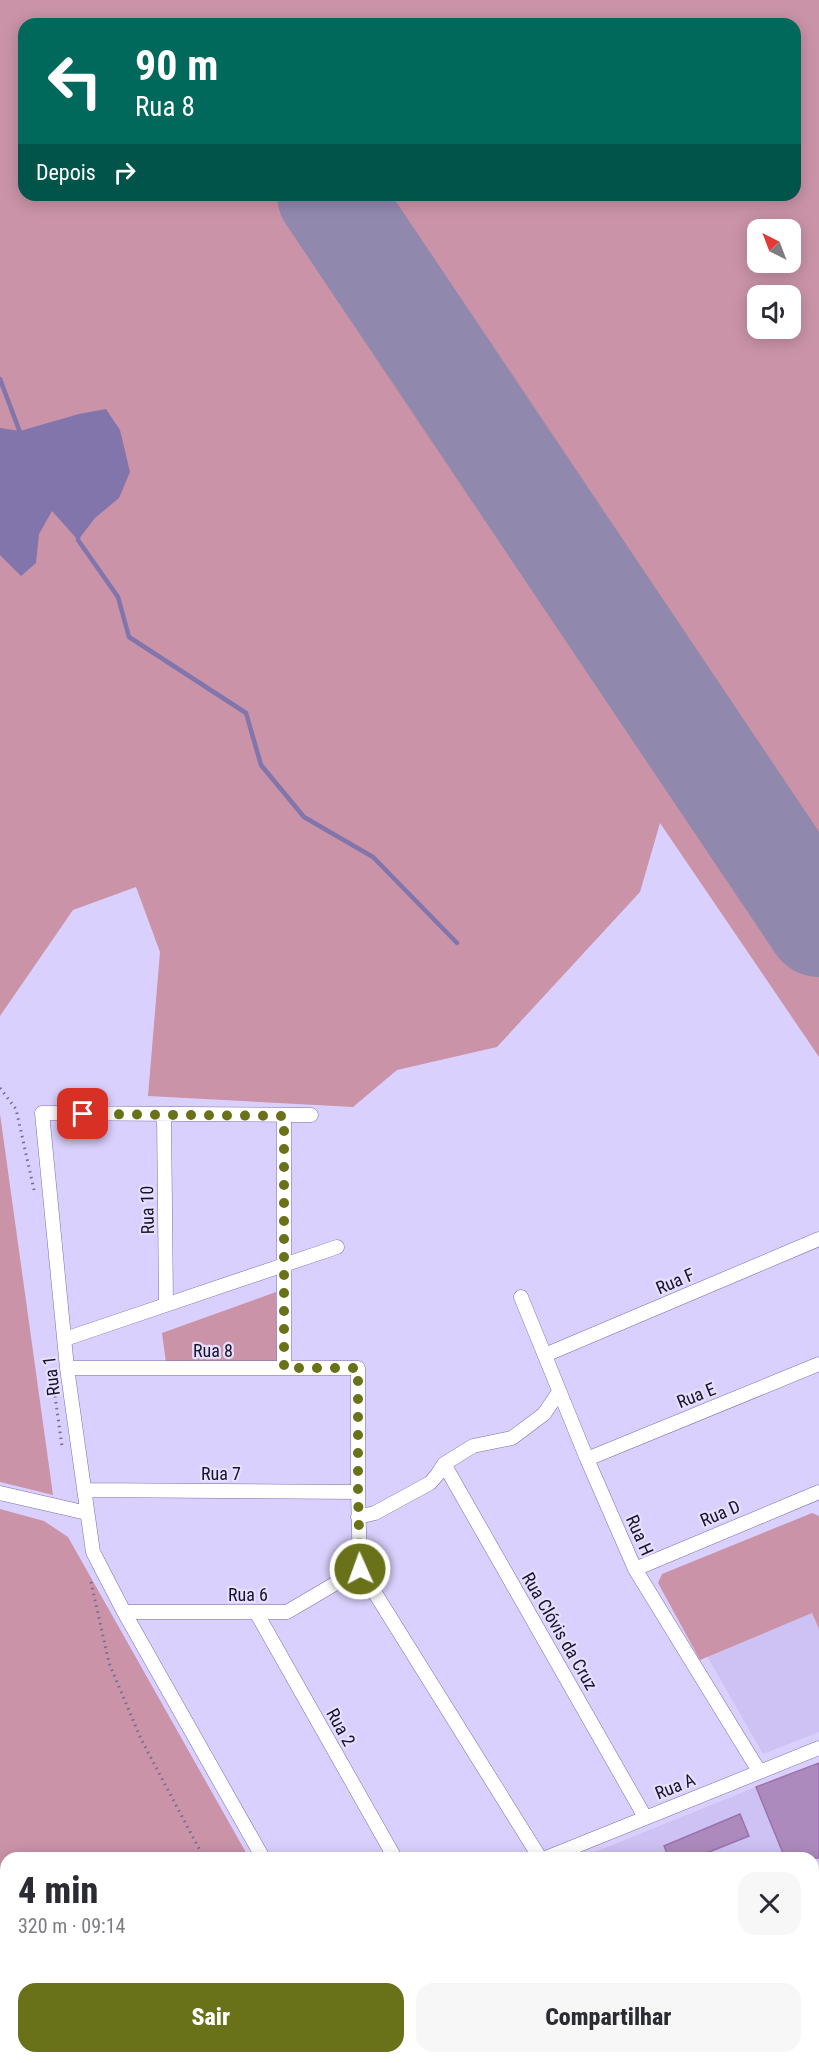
<!DOCTYPE html>
<html lang="pt">
<head>
<meta charset="utf-8">
<style>
  body { margin:0; font-family:"Roboto Condensed",sans-serif; background:#f7f7f7; color:#2b2b33; height:100vh; display:flex; flex-direction:column; font-size:22px; white-space:nowrap }
  * { box-sizing:border-box; margin:0 }
  p { font-size:20px; color:#7c7c81 }
  .icon { flex:none; width:33px; height:33px; fill:none; stroke:currentColor; stroke-width:2; stroke-linecap:round; stroke-linejoin:round }
  .map { position:relative; flex:1; overflow:hidden }
  .panel { position:absolute; left:0px; top:1852px; width:819px; height:212px; display:flex; flex-direction:column; background:#fff; border-radius:18px 18px 0 0; box-shadow:0 3px 15px #0003 }
  .panel>* { flex:none }
  .banner { position:absolute; left:18px; top:18px; width:783px; height:183px; border-radius:18px; box-shadow:0 3px 15px #0003; background:#00695c; color:#fff; overflow:hidden }
  .needle { width:39px; rotate:318deg }
  .controls { position:absolute; left:747px; top:219px; display:grid; gap:12px }
  .controls a { display:grid; place-items:center; width:54px; height:54px; border-radius:12px; background:#fff; box-shadow:0 3px 15px #0003; font-size:30px }
  .pin { position:absolute; display:grid; place-items:center; width:51px; height:51px; color:#fff; margin:-26px; border-radius:12px; box-shadow:0 3px 9px #0006 }
  .me { position:absolute; width:66px; margin:-33px; rotate:358deg; stroke-linejoin:round; filter:drop-shadow(0 0 4px #0008) }
  .turn { display:flex; align-items:center; gap:21px; height:126px; padding:0 18px; font-size:27px }
  .turn .icon { width:78px; height:78px; stroke-width:2.5 }
  .turn b { display:block; font-size:42px; line-height:51px }
  .then { display:flex; align-items:center; height:57px; padding:0 18px; background:#0003; gap:12px; font-size:22px }
  .round { display:grid; place-items:center; flex:none; width:63px; height:63px; border-radius:18px; background:#f7f7f7 }
  .head { display:flex; align-items:center; justify-content:space-between; height:102px; padding:0 18px }
  h1 { font-size:36px; font-weight:800; line-height:45px }
  .primary-button { display:flex; gap:12px; margin-top:auto; padding:12px 18px }
  .primary-button a { flex:1; height:69px; border-radius:18px; background:#697119; color:#fff; font-size:24px; font-weight:800; line-height:69px; text-align:center }
  .primary-button a+a { background:#f7f7f7; color:#2b2b33 }
  .map>svg:first-child { display:block }
  .built { fill:#cdc2f3 }
  .green { fill:#ca93a8; fill-rule:evenodd }
  .water { fill:#8275ab }
  .lines { fill:none; stroke-linecap:round; stroke-linejoin:round }
  .stream { stroke:#8275ab; stroke-width:4.5 }
  .runway { stroke:#9188ae; stroke-width:104 }
  .building { fill:#ad8abd; stroke:#9b71af; stroke-width:1.5 }
  .street-casing { stroke:#7e6db0; stroke-width:15 }
  .path { stroke:#746c8f; stroke-width:3; stroke-dasharray:1.5 4.5; stroke-linecap:butt }
  .street { stroke:#fff; stroke-width:14 }
  .route { stroke:#697119; stroke-width:10; stroke-dasharray:0 18 }
  .labels { text-anchor:middle; dominant-baseline:central; stroke-width:4.5; stroke-linejoin:round; paint-order:stroke }
  .street-label { font-size:18px; fill:#1a132d; stroke:#e6e0fe }
</style>
</head>
<body>
<div class="map">
<svg width="819" height="2063" viewBox="0 0 819 2063">
  <rect width="100%" height="100%" fill="#dad0fd"/>
  <!-- built -->
  <path class="built" d="M 812,1613 L 819,1629 L 819,1732 L 763,1754 L 707,1656 Z
    M 756,1787 L 785,1858 L 580,1858 Z"/>
  <!-- green -->
  <path class="green" d="M 0,0 L 819,0 L 819,1057 L 660,823 L 640,892 L 497,1047 L 397,1070 L 353,1107 L 148,1096 L 160,952 L 136,887 L 73,910 L 0,1016 ZM 24,24 L 795,24 L 795,195 L 24,195 ZM 758,230 L 790,230 L 790,262 L 758,262 ZM 758,296 L 790,296 L 790,328 L 758,328 Z
    M 0,1114 L 1,1121 L 53,1495 L 0,1482 Z
    M 276,1292 L 277,1362 L 166,1363 L 162,1333 Z
    M 0,1509 L 44,1521 L 68,1537 L 249,1858 L 6,1858 L 6,2058 L 361,2058 L 363,2063 L 0,2063 Z
    M 812,1513 L 819,1516 L 819,1629 L 812,1613 L 700,1660 L 658,1583 L 662,1574 Z
    M 819,2039 L 819,2063 L 760,2063 L 772,2058 L 813,2058 L 813,2041 Z"/>
  <!-- water -->
  <path class="water" d="M 106,409 L 120,430 L 130,472 L 119,498 L 95,518 L 78,540 L 52,511 L 39,534 L 36,563 L 21,576 L 0,555 L 0,428 L 20,431 L 79,414 Z"/>
  <g class="lines">
    <!-- stream -->
    <path class="stream" d="M 0,379 L 21,435
      M 78,534 L 78,540 L 118,597 L 129,637 L 246,713 L 261,765 L 304,817 L 373,857 L 457,943"/>
    <!-- runway -->
    <path class="runway" d="M 329,195 L 819,925"/>
  </g>
  <!-- building -->
  <path class="building" d="M 819,1763 L 819,1858 L 785,1858 L 756,1787 Z
    M 740,1814 L 749,1836 L 694,1858 L 669,1858 L 664,1846 Z"/>
  <g class="lines">
    <!-- street casing -->
    <g class="street-casing">
      <path id="street" d="M 164,1115 L 166,1304
        M 284,1116 L 284,1368
        M 521,1297 L 587,1459 L 635,1569 L 759,1771
        M 65,1339 L 337,1247
        M 545,1355 L 819,1239
        M 67,1368 L 358,1368 L 358,1492 L 360,1569 L 540,1858
        M 587,1459 L 819,1364
        M 444,1464 L 645,1817
        M 84,1490 L 358,1492
        M 0,1493 L 87,1513
        M 358,1517 L 375,1513 L 430,1483 L 437,1475 L 444,1464 L 473,1446 L 512,1438 L 544,1414 L 559,1392
        M 635,1569 L 819,1492
        M 124,1612 L 287,1612 L 360,1569
        M 256,1612 L 395,1858
        M 263,1858 L 124,1612 L 93,1552 L 67,1368 L 42,1113 L 311,1115
        M 546,1858 L 819,1748
        M 813,1907 L 819,1904
        M 813,2029 L 819,2026
        M 376,2058 L 378,2063
        M 512,2058 L 515,2063
        M 653,2058 L 656,2063
        M 677,2058 L 680,2063
        M 233,2063 L 238,2058
        M 730,2063 L 741,2058"/>
    </g>
    <!-- path -->
    <path class="path" d="M 0,1088 L 16,1109 L 34,1190
      M 55,1396 L 62,1446
      M 91,1582 L 109,1663 L 141,1739 L 204,1858
      M 310,2058 L 313,2063"/>
    <!-- street -->
    <use href="#street" class="street"/>
  </g>
  <g class="lines">
    <!-- route -->
    <path class="route" d="M 83,1114 L 284,1116 L 284,1368 L 358,1368 L 358,1492 L 360,1569"/>
  </g>
  <g class="labels">
    <!-- street labels -->
    <g class="street-label">
      <text transform="translate(147 1210) rotate(-91)">Rua 10</text>
      <text transform="translate(675 1281) rotate(-23)">Rua F</text>
      <text x="213" y="1350">Rua 8</text>
      <text transform="translate(51 1376) rotate(-97)">Rua 1</text>
      <text transform="translate(696 1395) rotate(-22)">Rua E</text>
      <text x="221" y="1473">Rua 7</text>
      <text transform="translate(720 1513) rotate(-23)">Rua D</text>
      <text transform="translate(640 1535) rotate(66)">Rua H</text>
      <text x="248" y="1594">Rua 6</text>
      <text transform="translate(560 1631) rotate(60)">Rua Clóvis da Cruz</text>
      <text transform="translate(341 1727) rotate(61)">Rua 2</text>
      <text transform="translate(675 1786) rotate(-22)">Rua A</text>
    </g>
  </g>
</svg>
<div class="controls">
<a><svg class="needle" viewBox="-14 -14 28 28"><path d="M0-13l5 13h-10z" fill="#e53935"/><path d="M0 13l5-13h-10z" fill="#7c7c81"/></svg></a>
<a><svg class="icon" aria-label="sound" viewBox="0 0 24 24"><path d="M4 9h4l5-4v14l-5-4H4zM17 9q2 3 0 6"/></svg></a>
</div>
<div class="pin" style="left:83px;top:1114px;background:#d93025"><svg class="icon" aria-label="arrive" viewBox="0 0 24 24"><path d="M6 21V4h12l-3 4 3 4H6"/></svg></div>
<svg class="me" style="left:360px;top:1569px" viewBox="-20 -20 40 40"><circle r="17" fill="#697119" stroke="#fff" stroke-width="3"/><path d="M0-11L8 9 0 5-8 9z" fill="#fff"/></svg>
<div class="banner">
<div class="turn"><svg class="icon" aria-label="left" viewBox="0 0 24 24"><path d="M17 20v-9H6M10 6l-5 5 5 5"/></svg><div><b>90 m</b>Rua 8</div></div>
<div class="then">Depois<svg class="icon" aria-label="right" viewBox="0 0 24 24"><path d="M7 20v-9h11M14 6l5 5-5 5"/></svg></div>
</div>
<section class="panel">
<div class="head"><div><h1>4 min</h1><p>320 m · 09:14</p></div><a class="round"><svg class="icon" aria-label="close" viewBox="0 0 24 24"><path d="M6 6l12 12M18 6L6 18"/></svg></a></div>
<div class="primary-button"><a>Sair</a><a>Compartilhar</a></div>
</section>
</div>
</body>
</html>
